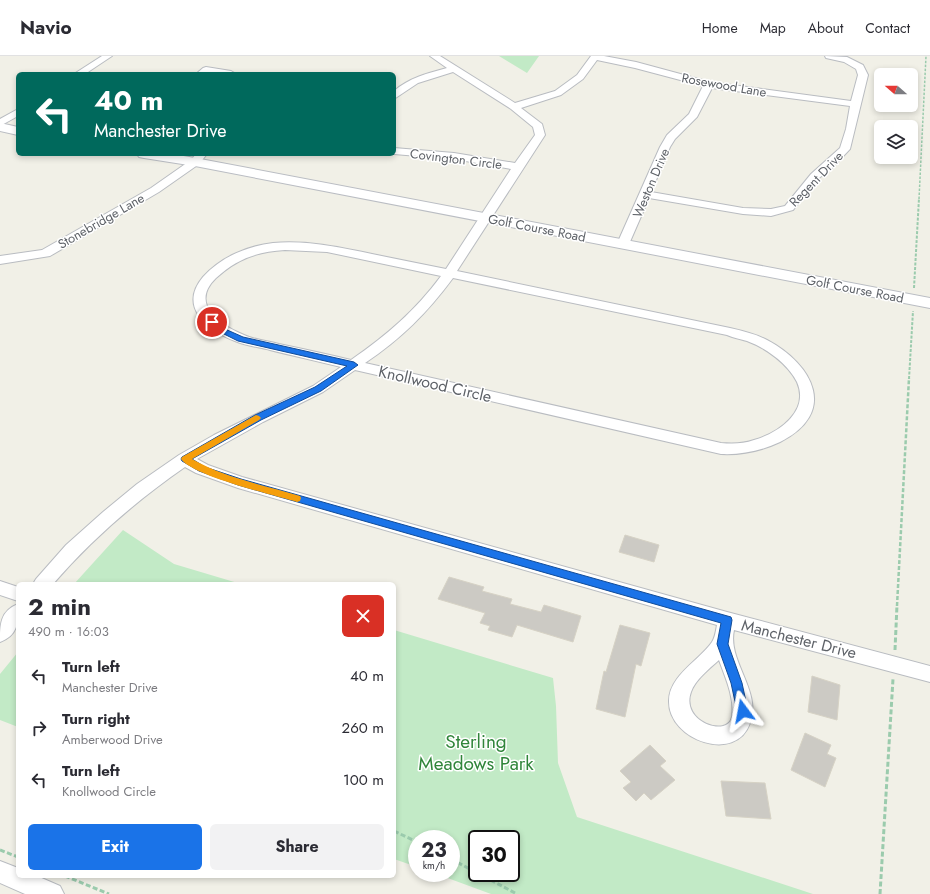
<!DOCTYPE html>
<html lang="en">
<head>
<meta charset="utf-8">
<style>
  body { margin:0; font-family:Jost,sans-serif; background:#f2f2f3; color:#2b2b33; height:100vh; display:flex; flex-direction:column; font-size:15px; white-space:nowrap }
  * { box-sizing:border-box; margin:0 }
  p { font-size:13px; color:#7c7c81 }
  .icon { flex:none; width:22px; height:22px; fill:none; stroke:currentColor; stroke-width:2; stroke-linecap:round; stroke-linejoin:round }
  .map { position:relative; flex:1; overflow:hidden }
  .drawer { position:absolute; left:16px; top:526px; width:380px; height:296px; display:flex; flex-direction:column; background:#fff; border-radius:6px; box-shadow:0 2px 6px #0003 }
  .drawer>* { flex:none }
  .guide { position:absolute; left:16px; top:16px; width:380px; height:84px; border-radius:6px; box-shadow:0 2px 6px #0003; background:#00695c; color:#fff; overflow:hidden }
  .needle { width:26px; rotate:290deg }
  .controls { position:absolute; left:874px; top:12px; display:grid; gap:8px }
  .controls a { display:grid; place-items:center; width:44px; height:44px; border-radius:6px; background:#fff; box-shadow:0 2px 6px #0003; font-size:20px }
  .speed { position:absolute; left:408px; top:774px; display:flex; gap:8px; font-size:20px; font-weight:700; text-align:center }
  .speed>* { display:grid; place-content:center; width:52px; height:52px; border-radius:50%; background:#fff; box-shadow:0 2px 6px #0003; line-height:1 }
  .speed small { font-size:10px; font-weight:400 }
  .speed .limit { border:2px solid #111; border-radius:6px; background:#fff; color:#111 }
  .pin { position:absolute; display:grid; place-items:center; width:34px; height:34px; color:#fff; margin:-17px; border:2px solid #fff; border-radius:50%; box-shadow:0 1px 4px #0007 }
  .me { position:absolute; width:44px; margin:-22px; rotate:347deg; stroke-linejoin:round; filter:drop-shadow(0 0 3px #0008) }
  .turn { display:flex; align-items:center; gap:14px; height:84px; padding:0 12px; font-size:18px }
  .turn .icon { width:52px; height:52px; stroke-width:2.5 }
  .turn b { display:block; font-size:28px; line-height:34px }
  .round { display:grid; place-items:center; flex:none; width:42px; height:42px; border-radius:6px; background:#f2f2f3 }
  .head { display:flex; align-items:center; justify-content:space-between; height:68px; padding:0 12px }
  h1 { font-size:24px; font-weight:700; line-height:30px }
  .cta { display:flex; gap:8px; margin-top:auto; padding:8px 12px }
  .cta a { flex:1; height:46px; border-radius:6px; background:#1a73e8; color:#fff; font-size:16px; font-weight:700; line-height:46px; text-align:center }
  .cta a+a { background:#f2f2f3; color:#2b2b33 }
  ul { padding:0; list-style:none }
  li { display:flex; align-items:center; gap:12px; height:52px; padding:0 12px }
  li div { flex:1 }
  li b { display:block; font-size:15px }
  li em { font-style:normal }
  header { display:flex; align-items:center; gap:24px; box-sizing:border-box; height:56px; padding:0 20px; background:#fff; border-bottom:1px solid #e1e1e2 }
  header strong { font-size:19px }
  nav { display:flex; gap:22px; margin-inline-start:auto; font-size:14px }
  .map>svg:first-child { display:block }
  .green { fill:#c2eac6; fill-rule:evenodd }
  .building { fill:#cccac4; stroke:#d6d2c5 }
  .lines { fill:none; stroke-linecap:round; stroke-linejoin:round }
  .street-casing { stroke:#b9bcc1; stroke-width:2 }
  .secondary-casing { stroke:#babdc3; stroke-width:2 }
  .path-far3 { stroke:#9bcbad; stroke-width:1.5; stroke-dasharray:2.5 1.5; stroke-linecap:butt }
  .path-far2 { stroke:#9bcbad; stroke-width:2; stroke-dasharray:3 1.5; stroke-linecap:butt }
  .path-far1 { stroke:#9bcbad; stroke-width:2.5; stroke-dasharray:4 2; stroke-linecap:butt }
  .path { stroke:#9bcbad; stroke-width:3; stroke-dasharray:5 2.5; stroke-linecap:butt }
  .street { fill:#fff; fill-rule:evenodd }
  .secondary { fill:#fff; fill-rule:evenodd }
  .route { fill:#1a73e8; stroke:#114b97 }
  .slow { fill:#f59e0b }
  .labels { text-anchor:middle; dominant-baseline:central; stroke-width:3; stroke-linejoin:round; paint-order:stroke }
  .far-street-label { font-size:13px; fill:#5e6268; stroke:#fff }
  .street-label { font-size:16px; fill:#5e6268; stroke:#fff }
  .near-park-label { font-size:19px; fill:#30853a; stroke:#fff }
</style>
</head>
<body>
<header>
<strong>Navio</strong>
<nav><a>Home</a><a>Map</a><a>About</a><a>Contact</a></nav>
</header>
<div class="map">
<svg width="930" height="838" viewBox="0 0 930 838">
  <rect width="100%" height="100%" fill="#f1f0e7"/>
  <!-- green -->
  <path class="green" d="M 499,0 L 539,0 L 527,17 Z
    M 123,474 L 174,508 L 241,528 L 74,528 Z
    M 394,574 L 553,622 L 556,650 L 558,707 L 577,761 L 813,838 L 491,838 L 434,817 L 451,817 L 451,783 L 417,783 L 417,811 L 394,803 ZM 477,783 L 511,783 L 511,817 L 477,817 Z
    M 18,596 L 18,671 L 0,664 L 0,618 Z"/>
  <!-- building -->
  <path class="building" d="M 625,479 L 659,489 L 654,506 L 619,496 Z
    M 449,521 L 484,531 L 482,535 L 512,543 L 510,548 L 541,556 L 544,549 L 581,560 L 573,586 L 517,569 L 512,581 L 488,574 L 490,570 L 480,567 L 485,557 L 438,543 Z
    M 620,569 L 650,577 L 641,610 L 636,608 L 625,661 L 596,653 L 604,615 L 606,616 Z
    M 812,620 L 840,629 L 837,664 L 808,656 Z
    M 805,677 L 831,689 L 827,698 L 836,702 L 825,731 L 791,714 Z
    M 650,689 L 666,705 L 660,710 L 675,724 L 651,744 L 644,737 L 636,745 L 623,732 L 631,726 L 620,715 Z
    M 721,725 L 765,727 L 771,763 L 726,760 Z"/>
  <g class="lines">
    <!-- street casing -->
    <g class="street-casing">
      <path id="street" d="M 102,0 L 112,0 L 85,18 L 74,18 Z
        M 430,0 L 440,0 L 515,47 L 555,35 L 577,19 L 591,0 L 604,0 L 636,6 L 710,26 L 851,45 L 858,19 L 856,13 L 844,6 L 826,2 L 825,0 L 847,1 L 863,9 L 868,19 L 850,93 L 833,111 L 819,122 L 793,154 L 771,160 L 743,158 L 649,142 L 629,188 L 627,191 L 619,191 L 617,188 L 660,91 L 667,79 L 689,58 L 703,30 L 635,12 L 597,4 L 583,23 L 561,39 L 521,52 L 542,68 L 545,79 L 457,215 L 730,272 C 743,275 756,278 767,284 C 814,309 838,357 780,386 C 761,395 741,399 721,398 L 355,314 L 323,336 L 263,366 L 197,403 L 208,409 L 242,421 L 727,556 L 930,610 L 930,626 L 734,574 C 727,605 762,635 750,667 C 736,708 669,684 669,646 C 668,620 700,604 712,586 C 715,582 716,574 717,569 L 238,432 L 196,417 L 185,411 C 136,445 92,483 53,528 L 33,528 L 36,523 L 66,489 L 103,456 L 137,428 L 179,399 L 214,379 L 313,330 L 341,311 C 317,305 294,300 270,294 C 259,291 246,290 235,285 C 207,274 178,251 203,221 C 221,201 247,190 273,187 C 306,184 339,191 372,198 C 396,203 421,208 446,213 L 511,113 L 454,103 L 394,98 L 394,92 L 454,97 L 515,107 L 535,79 L 533,71 L 511,53 L 453,16 L 418,27 L 394,43 L 394,35 C 409,22 428,17 447,12 ZM 712,32 L 850,50 L 846,73 L 840,92 L 811,118 L 785,150 L 771,153 L 743,152 L 651,136 L 670,91 L 675,83 L 697,61 ZM 285,194 L 327,196 L 441,220 C 415,255 387,279 351,304 C 327,298 303,293 279,288 C 268,285 255,284 244,279 C 220,269 189,248 216,222 C 238,202 257,196 285,194 ZM 453,222 L 727,279 C 734,282 741,283 747,285 C 766,292 788,308 797,326 C 810,355 779,377 754,384 C 743,388 732,388 721,387 L 365,307 C 401,283 427,257 453,222 ZM 719,604 C 725,621 735,642 732,661 C 728,682 680,666 691,636 C 695,624 709,613 719,604 Z
        M 206,11 L 231,15 L 236,18 L 196,18 L 203,12 Z
        M 18,53 L 18,60 L 0,70 L 0,63 Z
        M 196,98 L 207,98 L 199,108 L 159,136 L 50,200 L 0,208 L 0,200 L 42,194 L 151,132 L 191,104 Z
        M 0,525 L 18,531 L 18,545 L 0,539 Z
        M 18,548 C 18,565 19,579 0,586 C 0,569 0,555 18,548 Z
        M 0,805 L 18,812 L 18,820 L 37,820 L 60,830 L 64,838 L 25,838 L 0,827 Z"/>
    </g>
    <!-- secondary casing -->
    <g class="secondary-casing">
      <path id="secondary" d="M 0,67 L 18,71 L 18,79 L 0,75 Z
        M 137,98 L 172,98 L 195,102 L 930,242 L 930,252 L 195,110 L 144,102 L 139,101 Z"/>
    </g>
    <!-- path-far3 -->
    <path class="path-far3" d="M 919,143 L 926,0"/>
    <!-- path-far2 -->
    <path class="path-far2" d="M 914,232 L 919,142
      M 909,323 L 913,255"/>
    <!-- path-far1 -->
    <path class="path-far1" d="M 897,550 L 909,322"/>
    <!-- path -->
    <path class="path" d="M 895,594 L 897,549
      M 394,775 L 417,786
      M 0,794 L 18,801
      M 451,803 L 517,838
      M 65,820 L 109,838
      M 880,838 L 893,623"/>
    <!-- street -->
    <use href="#street" class="street"/>
    <!-- secondary -->
    <use href="#secondary" class="secondary"/>
  </g>
  <!-- route -->
  <path class="route" d="M 212,264 L 225,273 L 243,281 L 354,306 L 358,309 L 321,335 L 261,364 L 192,403 L 205,411 L 241,423 L 731,561 L 732,564 L 728,588 L 742,627 L 748,655 L 747,659 L 743,660 L 739,659 L 737,655 L 731,627 L 717,588 L 721,567 L 238,429 L 199,415 L 182,405 L 181,403 L 182,401 L 255,359 L 315,331 L 347,310 L 238,285 L 220,276 L 208,266 Z"/>
  <!-- slow -->
  <path class="slow" d="M 256,359 L 259,360 L 261,362 L 259,364 L 192,403 C 225,422 264,429 300,440 L 301,442 L 300,445 L 297,446 C 273,439 193,420 181,403 L 182,401 Z"/>
  <g class="labels">
    <!-- far-street labels -->
    <g class="far-street-label">
      <text transform="translate(724 29) rotate(10)">Rosewood Lane</text>
      <text transform="translate(456 103) rotate(7)">Covington Circle</text>
      <text transform="translate(816 123) rotate(-46)">Regent Drive</text>
      <text transform="translate(651 127) rotate(-67)">Weston Drive</text>
      <text transform="translate(101 165) rotate(-30)">Stonebridge Lane</text>
      <text transform="translate(537 172) rotate(11)">Golf Course Road</text>
      <text transform="translate(855 233) rotate(11)">Golf Course Road</text>
    </g>
    <!-- street labels -->
    <g class="street-label">
      <text transform="translate(435 328) rotate(13)">Knollwood Circle</text>
      <text transform="translate(799 583) rotate(14)">Manchester Drive</text>
    </g>
    <!-- near-park labels -->
    <g class="near-park-label">
      <text x="476" y="685">Sterling<tspan x="476" dy="22">Meadows Park</tspan></text>
    </g>
  </g>
</svg>
<div class="controls">
<a><svg class="needle" viewBox="-14 -14 28 28"><path d="M0-13l5 13h-10z" fill="#e53935"/><path d="M0 13l5-13h-10z" fill="#7c7c81"/></svg></a>
<a><svg class="icon" aria-label="layers" viewBox="0 0 24 24"><path d="M12 4l9 5-9 5-9-5zM3 14l9 5 9-5"/></svg></a>
</div>
<div class="speed"><div>23<small>km/h</small></div><div class="limit">30</div></div>
<div class="pin" style="left:212px;top:266px;background:#d93025"><svg class="icon" aria-label="arrive" viewBox="0 0 24 24"><path d="M6 21V4h12l-3 4 3 4H6"/></svg></div>
<svg class="me" style="left:743px;top:655px" viewBox="-20 -20 40 40"><path d="M0-17L14 15 0 8-14 15z" fill="#1a73e8" stroke="#fff" stroke-width="4"/></svg>
<div class="guide">
<div class="turn"><svg class="icon" aria-label="left" viewBox="0 0 24 24"><path d="M17 20v-9H6M10 6l-5 5 5 5"/></svg><div><b>40 m</b>Manchester Drive</div></div>
</div>
<section class="drawer">
<div class="head"><div><h1>2 min</h1><p>490 m · 16:03</p></div><a class="round" style="background:#d93025;color:#fff"><svg class="icon" aria-label="close" viewBox="0 0 24 24"><path d="M6 6l12 12M18 6L6 18"/></svg></a></div>
<ul>
<li><svg class="icon" aria-label="left" viewBox="0 0 24 24"><path d="M17 20v-9H6M10 6l-5 5 5 5"/></svg><div><b>Turn left</b><p>Manchester Drive</p></div><em>40 m</em></li>
<li><svg class="icon" aria-label="right" viewBox="0 0 24 24"><path d="M7 20v-9h11M14 6l5 5-5 5"/></svg><div><b>Turn right</b><p>Amberwood Drive</p></div><em>260 m</em></li>
<li><svg class="icon" aria-label="left" viewBox="0 0 24 24"><path d="M17 20v-9H6M10 6l-5 5 5 5"/></svg><div><b>Turn left</b><p>Knollwood Circle</p></div><em>100 m</em></li>
</ul>
<div class="cta"><a>Exit</a><a>Share</a></div>
</section>
</div>
</body>
</html>
